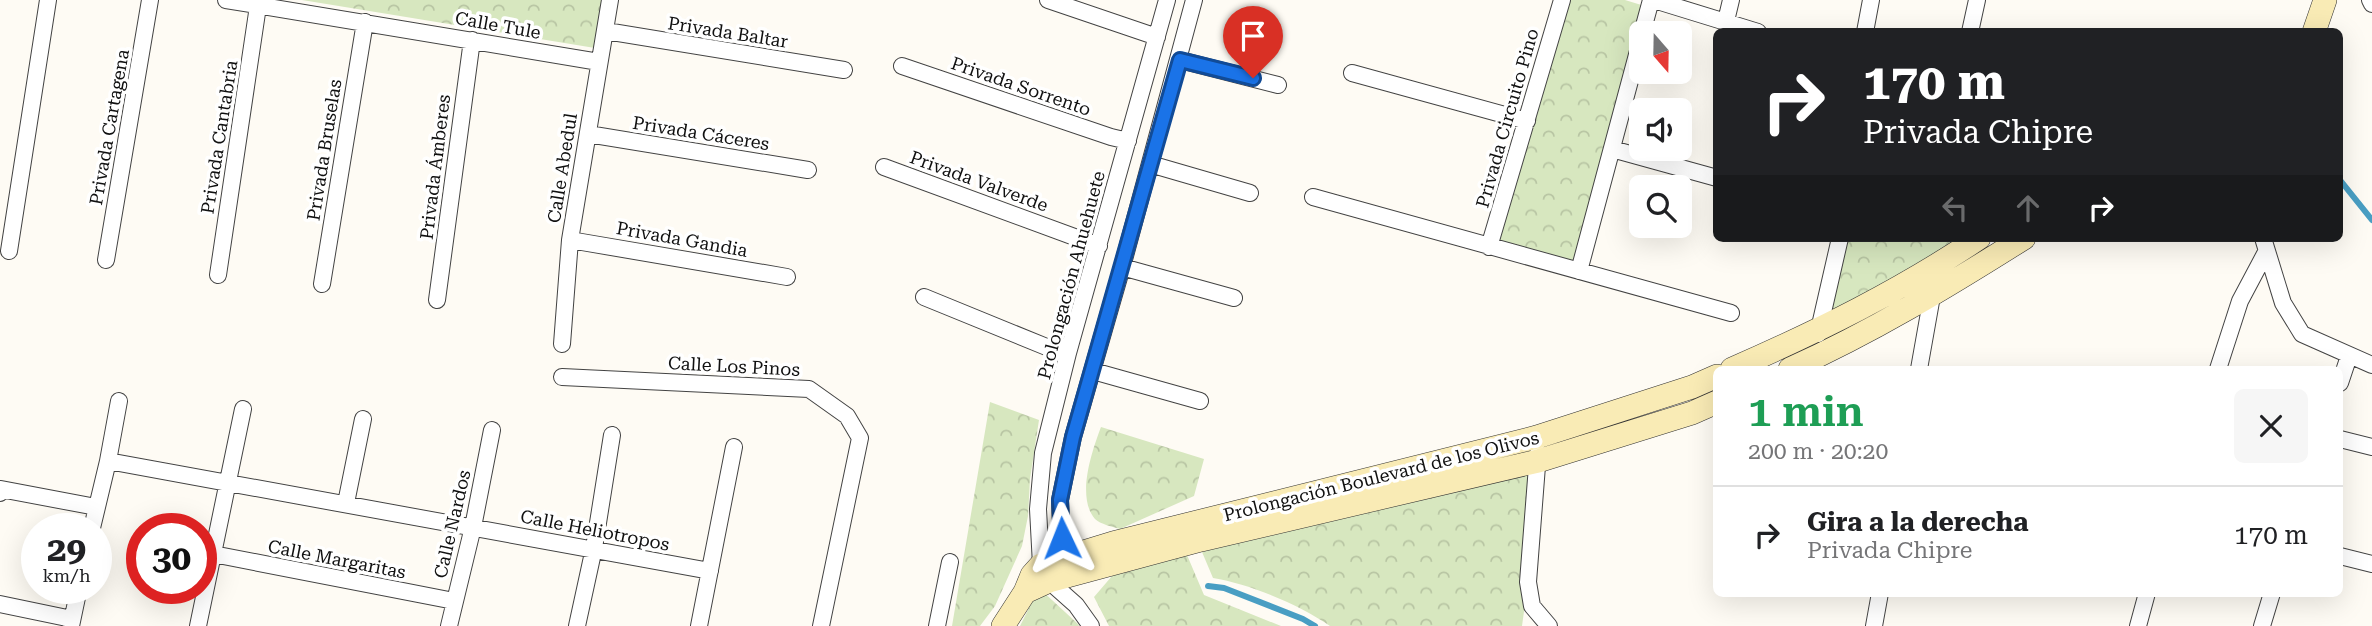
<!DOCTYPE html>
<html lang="es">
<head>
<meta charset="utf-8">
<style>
  body { margin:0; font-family:"Roboto Serif",serif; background:#f6f6f6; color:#202124; height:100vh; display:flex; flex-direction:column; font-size:26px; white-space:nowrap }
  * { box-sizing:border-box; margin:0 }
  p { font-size:23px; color:#757577 }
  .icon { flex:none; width:38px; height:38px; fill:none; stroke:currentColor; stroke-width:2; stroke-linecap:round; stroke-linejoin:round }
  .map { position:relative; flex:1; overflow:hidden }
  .details { position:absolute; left:1713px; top:366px; width:630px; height:231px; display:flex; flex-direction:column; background:#fff; border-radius:10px; box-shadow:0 7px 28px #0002 }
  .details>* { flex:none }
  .banner { position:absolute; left:1713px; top:28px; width:630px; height:214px; border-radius:10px; box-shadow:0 7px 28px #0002; background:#202124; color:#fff; overflow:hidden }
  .needle { width:46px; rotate:160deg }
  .buttons { position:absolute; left:1629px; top:21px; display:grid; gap:14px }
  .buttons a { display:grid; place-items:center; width:63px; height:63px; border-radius:10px; background:#fff; box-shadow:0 7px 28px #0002; font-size:35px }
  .speed { position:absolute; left:21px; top:513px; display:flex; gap:14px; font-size:35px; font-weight:700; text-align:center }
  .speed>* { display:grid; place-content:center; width:91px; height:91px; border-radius:50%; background:#fff; box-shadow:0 7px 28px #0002; line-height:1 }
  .speed small { font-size:18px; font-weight:400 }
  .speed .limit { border:10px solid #d22; background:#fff; color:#111 }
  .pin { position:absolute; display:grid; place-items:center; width:60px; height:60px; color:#fff; margin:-72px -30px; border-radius:50% 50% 50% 0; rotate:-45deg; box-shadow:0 0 7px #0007 }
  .pin .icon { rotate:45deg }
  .me { position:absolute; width:77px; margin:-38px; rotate:358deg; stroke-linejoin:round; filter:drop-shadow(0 0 5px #0008) }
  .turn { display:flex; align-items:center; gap:24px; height:147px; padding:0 35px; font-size:32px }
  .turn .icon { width:91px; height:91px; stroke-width:2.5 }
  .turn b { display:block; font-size:49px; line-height:60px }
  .lanes { display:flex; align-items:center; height:66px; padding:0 35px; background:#0003; justify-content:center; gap:35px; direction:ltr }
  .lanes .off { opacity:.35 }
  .round { display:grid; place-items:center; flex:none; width:74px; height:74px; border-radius:10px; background:#f6f6f6 }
  .overview { display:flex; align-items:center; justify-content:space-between; height:119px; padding:0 35px }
  h1 { font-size:42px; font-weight:600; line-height:52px; color:#1e9e55 }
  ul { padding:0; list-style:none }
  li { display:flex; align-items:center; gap:21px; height:98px; padding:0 35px; border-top:2px solid #e0e0e0 }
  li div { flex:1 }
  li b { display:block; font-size:26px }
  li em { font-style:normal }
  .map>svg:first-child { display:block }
  .park { fill:url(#park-crowns) }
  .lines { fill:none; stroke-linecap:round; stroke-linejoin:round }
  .stream { stroke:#499ec3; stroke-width:6 }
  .street-casing { stroke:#434343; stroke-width:18 }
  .secondary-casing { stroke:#323232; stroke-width:24 }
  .street { stroke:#fff; stroke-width:16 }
  .secondary { stroke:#f9ebb5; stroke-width:23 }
  .route-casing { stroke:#114b97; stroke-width:18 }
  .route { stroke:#1a73e8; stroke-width:12 }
  .labels { text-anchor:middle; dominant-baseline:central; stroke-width:7; stroke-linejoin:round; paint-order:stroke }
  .street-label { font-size:18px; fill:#101010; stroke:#fff }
</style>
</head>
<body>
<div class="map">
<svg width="2372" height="626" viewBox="0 0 2372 626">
  <defs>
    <pattern id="park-crowns" width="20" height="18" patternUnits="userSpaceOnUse" patternTransform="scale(1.75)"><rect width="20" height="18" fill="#d7e7bf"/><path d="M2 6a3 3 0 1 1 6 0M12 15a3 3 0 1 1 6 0" fill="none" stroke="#b8c5a3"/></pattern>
  </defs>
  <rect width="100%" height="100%" fill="#fefbf4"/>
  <!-- park -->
  <path class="park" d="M 302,0 L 613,0 L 601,49 Z
    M 1562,0 L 1625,0 L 1648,7 L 1580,270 L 1489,245 Z
    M 1841,238 L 1984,238 L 1817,332 Z
    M 990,402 L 1039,420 L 1030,479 L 1028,516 L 1022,546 L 995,606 L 980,626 L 952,626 Z
    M 1101,427 L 1204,459 L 1194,496 L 1120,529 C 1113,527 1100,524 1095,519 C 1076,497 1092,451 1101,427 Z
    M 1545,459 L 1522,626 L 1330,626 C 1300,605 1250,584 1213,578 L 1202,552 Z
    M 1187,555 L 1204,595 L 1281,626 L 1109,626 L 1094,597 L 1118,569 Z
    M 1039,588 L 1078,624 L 1079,626 L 1020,626 Z"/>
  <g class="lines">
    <!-- stream -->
    <path class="stream" d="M 2340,180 L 2372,220
      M 1208,586 L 1224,588 L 1303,619 L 1315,626"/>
    <!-- street casing -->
    <g class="street-casing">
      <path id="street" d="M 226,0 L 599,62
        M 1048,0 L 1157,37
        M 1654,0 L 1758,32
        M 2370,0 L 2372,4
        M 1726,21 L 1731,0
        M 606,31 L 844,70
        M 1865,32 L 1871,0
        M 1970,32 L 1977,0
        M 1642,33 L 1651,0
        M 1180,60 L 1278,85
        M 902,66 L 1111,137 L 1128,141
        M 1352,73 L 1527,121
        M 588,134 L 808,170
        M 1612,149 L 1717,178
        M 1150,164 L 1250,193
        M 884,167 L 1099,246
        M 1313,197 L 1731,313
        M 2263,238 L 2283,303 L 2302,334 L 2372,365
        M 570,240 L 787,277
        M 1489,247 L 1562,0
        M 9,251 L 48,0
        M 106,260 L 150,0
        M 1122,267 L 1234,298
        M 1579,271 L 1642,36
        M 218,275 L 258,6
        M 322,284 L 365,22
        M 924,297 L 1049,348 L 1068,353
        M 437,300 L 472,40
        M 1818,334 L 1840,238
        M 562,344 L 570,240 L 610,0
        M 1919,369 L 1932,296 L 1931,289
        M 2218,369 L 2240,301 L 2266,252
        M 1093,371 L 1200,401
        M 562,377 L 809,389 L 847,416 L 860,438 L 821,626
        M 2340,383 L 2349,356
        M 2340,439 L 2372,447
        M 1538,453 L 1528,582 L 1532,606 L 1549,626
        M 108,461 L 710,571
        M 0,493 L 1,489 L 96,507
        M 346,503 L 363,419
        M 92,528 L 108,461 L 119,401
        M 213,554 L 454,601
        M 2340,556 L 2372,564
        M 1066,567 L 1062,558 L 1060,500 L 1073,437 L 1122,267 L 1194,0
        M 0,604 L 72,619
        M 71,626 L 79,588
        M 198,626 L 243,409
        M 449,626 L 473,527 L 492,430
        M 577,626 L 594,548 L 612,435
        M 699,626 L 734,447
        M 937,626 L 950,562
        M 1091,626 L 1076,605 L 1049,581 L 1041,565 L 1038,509 L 1043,453 L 1068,353 L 1167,0
        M 1874,626 L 1880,593
        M 2138,626 L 2147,593
        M 2262,626 L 2272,593"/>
    </g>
    <!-- secondary casing -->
    <g class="secondary-casing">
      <path id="secondary" d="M 2314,32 L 2325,0
        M 1732,369 C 1819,331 1900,291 1979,238
        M 1790,369 C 1872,332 1948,286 2024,238
        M 1025,592 L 1049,581 L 1201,540 L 1538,461 L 1692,413 L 1717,402
        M 1003,626 L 1025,592 L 1032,575 L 1041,565 L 1113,543 L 1537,437 L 1692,387 L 1717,376"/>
    </g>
    <!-- street -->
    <use href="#street" class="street"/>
    <!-- secondary -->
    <use href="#secondary" class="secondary"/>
  </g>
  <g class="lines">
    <!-- route casing -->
    <g class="route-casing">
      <path id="route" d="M 1062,538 L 1060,500 L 1073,437 L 1180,60 L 1253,78"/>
    </g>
    <!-- route -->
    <use href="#route" class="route"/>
  </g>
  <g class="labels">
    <!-- street labels -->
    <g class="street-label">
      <text transform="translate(498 25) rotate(10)">Calle Tule</text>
      <text transform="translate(728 32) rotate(9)">Privada Baltar</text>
      <text transform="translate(1021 86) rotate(19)">Privada Sorrento</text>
      <text transform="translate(1507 118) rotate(-74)">Privada Circuito Pino</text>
      <text transform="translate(109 127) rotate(-80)">Privada Cartagena</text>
      <text transform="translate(701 133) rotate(9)">Privada Cáceres</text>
      <text transform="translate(219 137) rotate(-81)">Privada Cantabria</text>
      <text transform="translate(324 150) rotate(-81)">Privada Bruselas</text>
      <text transform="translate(435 167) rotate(-83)">Privada Ámberes</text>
      <text transform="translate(562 168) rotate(-81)">Calle Abedul</text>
      <text transform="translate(979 181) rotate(20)">Privada Valverde</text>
      <text transform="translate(682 239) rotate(10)">Privada Gandia</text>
      <text transform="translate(1071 275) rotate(-75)">Prolongación Ahuehuete</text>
      <text transform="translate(734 366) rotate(3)">Calle Los Pinos</text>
      <text transform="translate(1381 476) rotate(-14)">Prolongación Boulevard de los Olivos</text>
      <text transform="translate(452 524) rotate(-77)">Calle Nardos</text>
      <text transform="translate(595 530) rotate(11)">Calle Heliotropos</text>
      <text transform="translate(337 559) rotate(11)">Calle Margaritas</text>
    </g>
  </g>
</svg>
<div class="buttons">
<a><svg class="needle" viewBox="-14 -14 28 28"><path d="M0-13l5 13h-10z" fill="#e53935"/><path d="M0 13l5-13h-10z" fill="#757577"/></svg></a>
<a><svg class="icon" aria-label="sound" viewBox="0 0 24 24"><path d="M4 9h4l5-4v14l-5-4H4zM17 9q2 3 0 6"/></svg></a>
<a><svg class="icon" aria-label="search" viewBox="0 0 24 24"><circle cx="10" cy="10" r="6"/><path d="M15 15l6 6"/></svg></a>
</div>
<div class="speed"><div>29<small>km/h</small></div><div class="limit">30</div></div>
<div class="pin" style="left:1253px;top:78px;background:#d93025"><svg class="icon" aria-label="arrive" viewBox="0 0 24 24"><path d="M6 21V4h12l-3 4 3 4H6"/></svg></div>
<svg class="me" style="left:1062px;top:538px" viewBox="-20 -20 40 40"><path d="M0-17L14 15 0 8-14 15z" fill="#1a73e8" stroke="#fff" stroke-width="4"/></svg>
<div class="banner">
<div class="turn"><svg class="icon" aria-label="right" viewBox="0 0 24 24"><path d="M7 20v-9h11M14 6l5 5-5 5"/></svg><div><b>170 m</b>Privada Chipre</div></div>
<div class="lanes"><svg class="icon off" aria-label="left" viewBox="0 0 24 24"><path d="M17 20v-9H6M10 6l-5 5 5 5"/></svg><svg class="icon off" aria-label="ahead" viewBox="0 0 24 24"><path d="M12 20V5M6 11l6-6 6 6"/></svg><svg class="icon" aria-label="right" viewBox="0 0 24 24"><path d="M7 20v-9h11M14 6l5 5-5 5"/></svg></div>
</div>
<section class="details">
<div class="overview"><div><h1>1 min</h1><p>200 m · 20:20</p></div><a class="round"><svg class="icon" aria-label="close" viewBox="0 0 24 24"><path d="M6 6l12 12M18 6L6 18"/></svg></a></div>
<ul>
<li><svg class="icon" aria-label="right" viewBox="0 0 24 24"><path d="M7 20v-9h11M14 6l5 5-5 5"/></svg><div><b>Gira a la derecha</b><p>Privada Chipre</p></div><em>170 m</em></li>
</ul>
</section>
</div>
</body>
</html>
